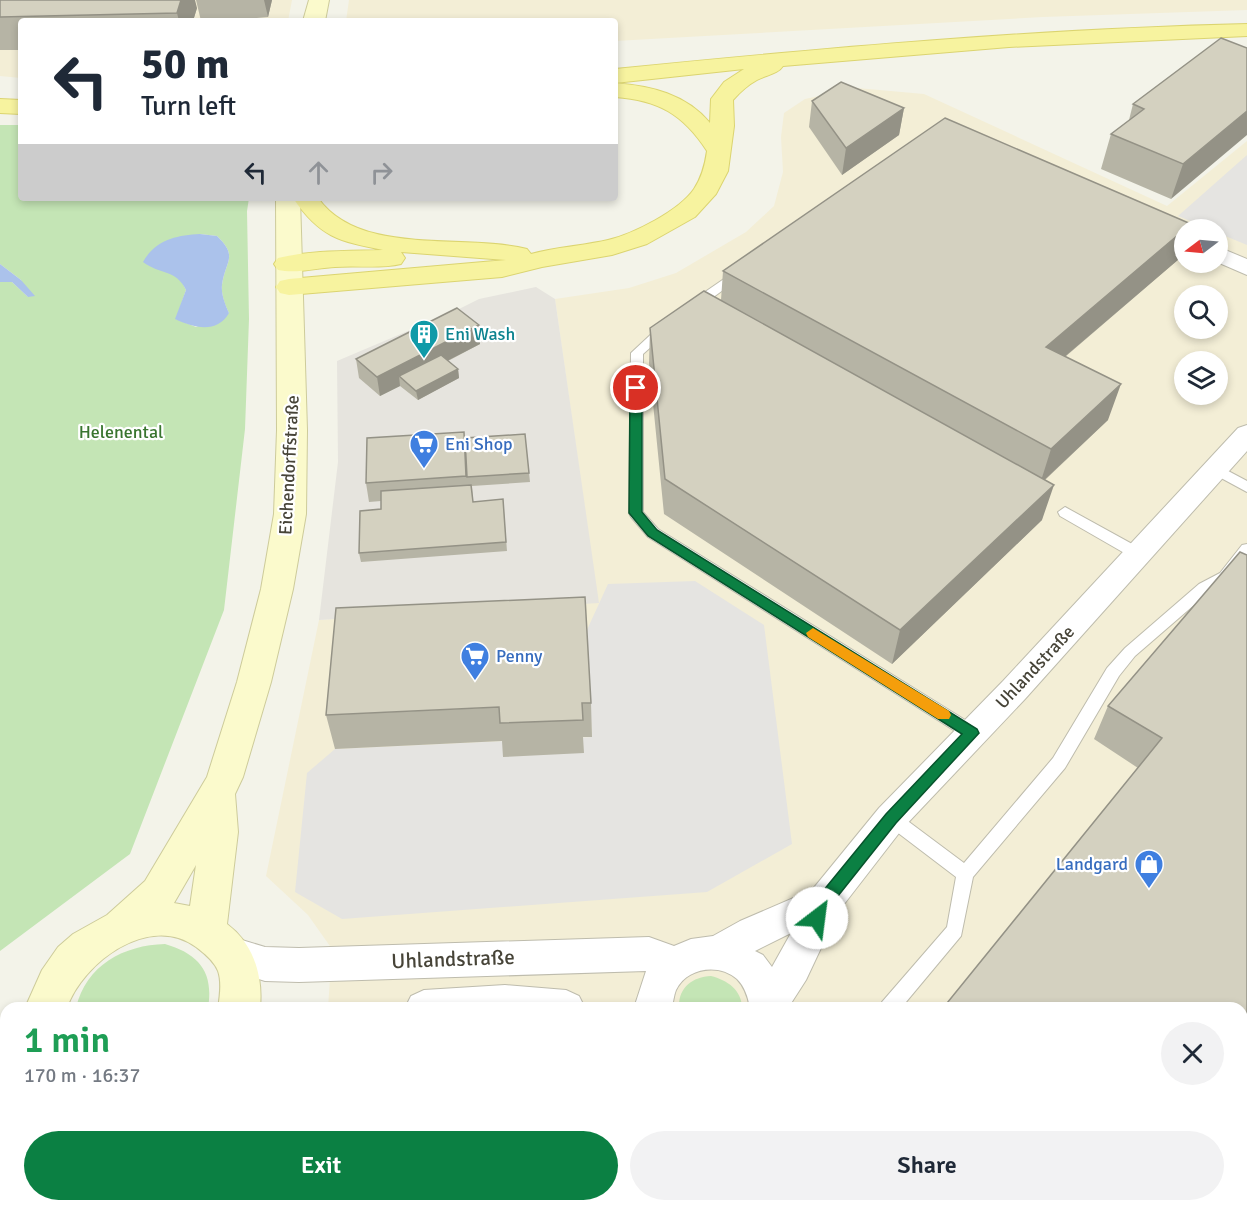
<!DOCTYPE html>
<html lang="en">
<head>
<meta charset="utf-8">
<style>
  body { margin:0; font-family:Signika,sans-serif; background:#f2f2f3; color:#1f2937; height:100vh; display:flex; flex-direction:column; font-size:22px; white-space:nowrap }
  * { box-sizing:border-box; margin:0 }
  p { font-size:20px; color:#747a83 }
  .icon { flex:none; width:33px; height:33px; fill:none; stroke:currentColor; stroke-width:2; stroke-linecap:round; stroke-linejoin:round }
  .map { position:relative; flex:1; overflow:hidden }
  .details { position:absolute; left:0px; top:1002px; width:1248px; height:210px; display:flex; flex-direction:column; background:#fff; border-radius:18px 18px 0 0; box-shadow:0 3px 9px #0003 }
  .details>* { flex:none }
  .banner { position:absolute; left:18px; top:18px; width:600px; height:183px; border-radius:6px; box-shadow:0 3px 9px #0003; background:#fff; color:#1f2937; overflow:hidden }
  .needle { width:39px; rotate:254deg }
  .buttons { position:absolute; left:1174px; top:219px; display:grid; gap:12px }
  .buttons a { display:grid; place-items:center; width:54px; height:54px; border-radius:50%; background:#fff; box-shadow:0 3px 9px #0003; font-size:30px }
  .pin { position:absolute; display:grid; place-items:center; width:51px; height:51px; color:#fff; margin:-26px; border:3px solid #fff; border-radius:50%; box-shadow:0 2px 6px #0007 }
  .me { position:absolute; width:66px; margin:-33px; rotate:30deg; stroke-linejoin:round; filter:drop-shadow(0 0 4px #0008) }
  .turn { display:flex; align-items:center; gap:21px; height:126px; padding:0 24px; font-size:27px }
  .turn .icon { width:78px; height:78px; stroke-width:2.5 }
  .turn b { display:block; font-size:42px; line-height:51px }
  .lanes { display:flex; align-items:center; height:57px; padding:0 24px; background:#0003; justify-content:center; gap:30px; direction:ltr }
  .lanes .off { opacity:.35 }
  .round { display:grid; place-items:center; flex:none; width:63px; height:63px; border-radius:32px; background:#f2f2f3 }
  .summary { display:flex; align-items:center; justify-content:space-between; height:102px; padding:0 24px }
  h1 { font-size:36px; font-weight:600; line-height:45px; color:#1e9e55 }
  .primary-button { display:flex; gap:12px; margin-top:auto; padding:12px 24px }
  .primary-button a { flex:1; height:69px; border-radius:36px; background:#0b8043; color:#fff; font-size:24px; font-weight:600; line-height:69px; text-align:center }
  .primary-button a+a { background:#f2f2f3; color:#1f2937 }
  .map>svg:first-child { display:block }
  .commercial { fill:#f3eed6; fill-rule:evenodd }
  .industrial { fill:#e6e4de }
  .green { fill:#c4e5b5; fill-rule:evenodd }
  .parking { fill:#e5e4e1 }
  .water { fill:#abc2eb }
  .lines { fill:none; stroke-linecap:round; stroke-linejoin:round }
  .lane-casing { stroke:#bebcad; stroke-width:2 }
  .street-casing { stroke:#bebcad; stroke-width:2 }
  .secondary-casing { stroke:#cdcb9a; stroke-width:2 }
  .primary-casing { stroke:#dbd470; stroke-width:2 }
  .lane { fill:#fff; fill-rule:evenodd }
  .street { fill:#fff; fill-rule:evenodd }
  .secondary { fill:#fbfacc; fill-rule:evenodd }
  .primary { fill:#f7f39f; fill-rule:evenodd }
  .wall { fill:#b6b4a5 }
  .shaded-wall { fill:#949286 }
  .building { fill:#d4d1c0; stroke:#949286; stroke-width:1.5 }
  .route { fill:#0b8043; stroke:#07532c; stroke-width:1.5 }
  .slow { fill:#f59e0b }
  .labels { text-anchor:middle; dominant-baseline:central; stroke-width:4.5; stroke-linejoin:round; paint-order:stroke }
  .culture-label { font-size:18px; fill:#0d838f; stroke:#fff; text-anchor:start }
  .park-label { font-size:18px; fill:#39752f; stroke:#fff }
  .shop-label { font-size:18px; fill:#366cbe; stroke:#fff; text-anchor:start }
  .street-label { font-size:18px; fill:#474438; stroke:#fff }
  .near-street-label { font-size:21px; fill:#474438; stroke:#fff }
</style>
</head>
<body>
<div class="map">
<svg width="1247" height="1212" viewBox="0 0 1247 1212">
  <rect width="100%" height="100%" fill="#f3f3e9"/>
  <!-- commercial -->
  <path class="commercial" d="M 0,0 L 292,0 L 288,21 L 21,21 L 21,78 L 0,76 Z
    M 349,0 L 1247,0 L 1247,10 L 1043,17 L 615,41 L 615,21 L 346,21 Z
    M 857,88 L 924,94 L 1167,206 L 1247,141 L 1247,1212 L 295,1212 L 295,1206 L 1242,1206 L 1242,1008 L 328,1008 L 332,949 L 308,915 L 266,876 L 319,620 L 598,602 L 555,299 L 629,288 L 676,273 L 746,232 L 774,206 L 783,172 L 781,137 L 784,113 L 805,99 ZM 1185,230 L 1218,230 L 1218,262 L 1185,262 ZM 1185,296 L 1218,296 L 1218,328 L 1185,328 ZM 1185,362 L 1218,362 L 1218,394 L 1185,394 Z"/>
  <!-- industrial -->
  <path class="industrial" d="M 536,287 L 555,299 L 599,603 L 319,620 L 338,462 L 337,361 L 455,311 L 479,299 Z"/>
  <!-- green -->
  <path class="green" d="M 0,125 L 21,125 L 21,198 L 249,198 L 247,211 L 249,319 L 245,429 L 224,610 L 130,854 L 0,951 L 0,282 L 12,282 L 28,297 L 21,280 L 0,264 ZM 200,234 L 217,236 C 239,257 225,261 222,285 C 221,294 225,305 229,313 L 196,327 L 176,319 L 186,290 L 181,280 L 171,273 Z
    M 165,944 C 199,954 214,972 208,1008 L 76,1008 C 86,965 124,945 165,944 Z
    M 711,976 C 727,980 742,990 742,1008 L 679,1008 C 678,988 692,977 711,976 Z"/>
  <!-- parking -->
  <path class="parking" d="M 1247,155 L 1247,245 L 1218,233 L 1218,230 L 1210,229 L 1178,216 Z
    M 695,581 L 764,625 L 792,844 L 707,892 L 342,919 L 295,892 L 307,773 L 335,749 L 592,737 L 586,632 L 608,584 Z
    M 333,1206 L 746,1206 L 752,1212 L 334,1212 Z"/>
  <!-- water -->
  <path class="water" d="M 200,234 L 217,236 C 239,257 225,261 222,285 C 221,294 225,304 229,313 C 217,334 194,328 175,319 L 186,290 C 176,269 160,275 143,262 C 155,240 177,235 200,234 Z
    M 0,264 L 21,280 L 35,296 L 28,297 L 12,282 L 0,282 Z"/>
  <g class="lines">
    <!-- lane casing -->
    <g class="lane-casing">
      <path id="lane" d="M 737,270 L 741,271 L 741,277 L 697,309 L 689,309 L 689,303 Z
        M 665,324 L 671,328 L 669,331 L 643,354 L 643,512 L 658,529 L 978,728 L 980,733 L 978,738 L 972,740 L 966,738 L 648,537 L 631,517 L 629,513 L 631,353 L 661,325 Z
        M 1215,464 L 1247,481 L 1247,492 L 1210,472 L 1208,469 L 1210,466 Z
        M 1065,507 L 1143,550 L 1145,554 L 1143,558 L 1133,558 L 1060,516 L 1058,512 Z
        M 1247,544 L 1247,559 L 1230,581 L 1209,592 L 1135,656 L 1119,676 L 1065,768 L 973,877 L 961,936 L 901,1008 L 880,1008 L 882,1002 L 947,927 L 956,877 L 885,823 L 883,818 L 885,813 L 891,811 L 897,813 L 964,863 L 1053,758 L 1107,668 L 1125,648 L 1199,584 L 1220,573 L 1242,545 Z
        M 859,1206 L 890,1206 L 888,1212 L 857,1212 Z"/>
    </g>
    <!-- street casing -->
    <g class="street-casing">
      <path id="street" d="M 1218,247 L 1247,259 L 1247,275 L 1217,262 Z
        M 1247,425 L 1247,451 L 1025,699 L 903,828 L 838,912 L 806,980 L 788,1008 L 750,1008 C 748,997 745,987 737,979 C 718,963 687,968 676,990 C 674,995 673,1002 672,1008 L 634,1008 L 646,971 L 299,982 L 265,981 L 219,966 L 214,954 L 219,942 L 232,937 L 265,947 L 299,948 L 649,937 L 674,946 L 691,939 L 713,936 L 740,921 L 812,890 L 879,808 L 1003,681 L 1238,428 ZM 791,933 L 772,967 L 763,955 L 755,951 Z
        M 505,985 L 566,990 L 579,996 L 585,1008 L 405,1008 L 411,996 L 424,990 Z
        M 803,1206 L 846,1206 L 849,1212 L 806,1212 Z"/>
    </g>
    <!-- secondary casing -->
    <g class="secondary-casing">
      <path id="secondary" d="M 309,0 L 329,0 L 325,21 L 303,21 Z
        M 276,198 L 300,198 L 307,430 L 306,514 L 293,589 L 271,682 L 243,777 L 235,794 L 238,832 L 227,924 C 254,944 263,976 260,1008 L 218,1008 C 220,996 222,982 218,971 C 214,961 204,953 196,947 C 150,912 82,963 67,1008 L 25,1008 L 42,970 L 58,947 L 73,934 L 107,915 L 145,881 L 207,777 L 237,682 L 261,589 L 274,514 L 277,430 ZM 196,865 L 190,906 L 174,903 Z
        M 6,1035 L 6,1079 L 0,1081 L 0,1037 Z
        M 6,1103 L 6,1147 L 0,1150 L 0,1106 Z
        M 121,1206 L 203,1206 L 203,1212 L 123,1212 Z"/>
    </g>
    <!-- primary casing -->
    <g class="primary-casing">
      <path id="primary" d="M 1247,24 L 1247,36 L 1009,47 L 783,66 C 778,74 766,75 757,80 C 748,85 740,92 733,100 L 734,126 L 728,171 L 716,194 L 695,217 L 647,244 L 612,255 L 542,267 L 502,277 L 289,295 L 280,293 L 276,287 L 280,281 L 289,279 L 506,260 L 401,252 L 405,258 L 401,264 C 380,269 357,265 335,267 C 316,268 296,274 278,270 L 274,264 L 278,258 C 312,250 348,251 383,250 C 338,241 320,237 293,198 L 318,198 C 360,257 463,233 527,249 L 531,254 C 556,247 582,246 608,240 C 633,234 679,211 694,189 C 702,177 705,165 707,151 C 683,114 658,100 615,97 L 615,83 C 651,86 686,94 710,123 L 711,99 L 724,82 L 744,69 L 615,83 L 615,69 C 825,48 1035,29 1247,24 Z
        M 0,99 L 21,100 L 21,114 L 0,113 Z"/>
    </g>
    <!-- lane -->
    <use href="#lane" class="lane"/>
    <!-- street -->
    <use href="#street" class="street"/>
    <!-- secondary -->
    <use href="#secondary" class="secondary"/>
    <!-- primary -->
    <use href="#primary" class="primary"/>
  </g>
  <!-- wall -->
  <path class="wall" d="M 0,0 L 197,8 L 193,21 L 21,21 L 21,50 L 0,50 Z
    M 196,0 L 272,0 L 268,17 L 219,21 L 201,21 Z
    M 1247,48 L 1171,199 L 1101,169 L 1111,134 L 1129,120 L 1133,104 Z
    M 812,101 L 904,108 L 899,135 L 842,175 L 809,127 Z
    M 1191,224 L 1189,230 L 1185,230 L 1179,259 L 1065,357 L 1108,420 L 1045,480 L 1042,520 L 892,664 L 664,514 L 649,363 L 650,328 L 721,300 L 723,271 Z
    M 479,325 L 480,344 L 448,361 L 458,369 L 459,378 L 418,400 L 400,386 L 380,396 L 359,378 L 356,359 Z
    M 525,434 L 530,482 L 472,486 L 473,502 L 503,499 L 507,551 L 361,562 L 359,553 L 381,509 L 381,501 L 369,502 L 366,483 L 465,438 Z
    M 1247,555 L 1247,1212 L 1036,1212 L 1028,1206 L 1242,1206 L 1138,768 L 1094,739 L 1108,706 Z
    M 591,703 L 592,737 L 583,737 L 584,753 L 503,757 L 502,741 L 335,749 L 326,715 Z"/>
  <!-- shaded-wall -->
  <path class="shaded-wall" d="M 181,0 L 195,0 L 197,8 L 193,21 L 179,21 L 177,13 Z
    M 264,0 L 272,0 L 268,17 Z
    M 904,108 L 899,135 L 842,175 L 846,148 Z
    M 1247,111 L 1247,135 L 1171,199 L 1183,164 Z
    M 1191,224 L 1189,230 L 1185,230 L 1185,241 L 1179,259 L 1035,382 L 1046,347 Z
    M 479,325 L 480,344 L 406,382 L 399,376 L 400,386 L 380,396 L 377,377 Z
    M 458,369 L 459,378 L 418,400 L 416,391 Z
    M 1121,384 L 1108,420 L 1040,484 L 1051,449 Z
    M 1054,485 L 1042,520 L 892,664 L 900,630 Z"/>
  <!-- building -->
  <path class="building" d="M 0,0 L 181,0 L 177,13 L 0,17 Z
    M 1221,38 L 1247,48 L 1247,111 L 1183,164 L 1111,134 L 1144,109 L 1133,104 Z
    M 841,82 L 904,108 L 846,148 L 812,101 Z
    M 945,118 L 1191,224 L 1046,347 L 1121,384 L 1051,449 L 723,271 Z
    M 704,291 L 1054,485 L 900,630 L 665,479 L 650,328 Z
    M 457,308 L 479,325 L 377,377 L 356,359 Z
    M 441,355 L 458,369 L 416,391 L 399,376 Z
    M 464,432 L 466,476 L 366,483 L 367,438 Z
    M 525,434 L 529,473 L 467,477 L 465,438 Z
    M 471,485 L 473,502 L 503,499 L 506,542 L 359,553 L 360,511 L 381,509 L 381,491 Z
    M 1240,552 L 1247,555 L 1247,1212 L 1083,1212 L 1076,1206 L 1242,1206 L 1242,1008 L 943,1008 L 1162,738 L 1108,706 Z
    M 585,597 L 591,703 L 582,703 L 583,720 L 500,723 L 499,707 L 326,715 L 336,608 Z"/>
  <!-- route -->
  <path class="route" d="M 636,384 L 642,388 L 642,512 L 657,530 L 977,729 L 979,733 L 896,823 L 830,906 L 822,923 L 817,925 L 811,923 L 809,918 L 819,896 L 886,814 L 962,734 L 648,536 L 629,513 L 630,388 Z"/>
  <!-- slow -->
  <path class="slow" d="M 813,628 L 949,711 L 951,715 L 949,719 L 938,719 L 808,637 L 806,633 Z"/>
  <!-- icons -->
  <defs>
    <g id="building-pin" transform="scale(1.5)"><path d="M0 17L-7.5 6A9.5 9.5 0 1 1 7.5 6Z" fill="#0f9aa8" stroke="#fff"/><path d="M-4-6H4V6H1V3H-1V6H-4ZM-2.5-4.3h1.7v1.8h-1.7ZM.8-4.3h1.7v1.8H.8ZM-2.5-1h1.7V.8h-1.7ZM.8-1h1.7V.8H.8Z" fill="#fff"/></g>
    <g id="supermarket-pin" transform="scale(1.5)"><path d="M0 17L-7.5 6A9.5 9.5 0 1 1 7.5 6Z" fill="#3f7fe0" stroke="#fff"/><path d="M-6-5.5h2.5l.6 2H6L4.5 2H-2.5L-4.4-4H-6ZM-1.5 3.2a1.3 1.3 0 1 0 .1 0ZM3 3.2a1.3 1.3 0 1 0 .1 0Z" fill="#fff"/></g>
    <g id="shop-pin" transform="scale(1.5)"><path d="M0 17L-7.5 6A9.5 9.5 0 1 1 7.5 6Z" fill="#3f7fe0" stroke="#fff"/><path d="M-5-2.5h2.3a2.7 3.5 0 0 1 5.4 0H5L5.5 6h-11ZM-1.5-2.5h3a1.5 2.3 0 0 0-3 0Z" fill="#fff"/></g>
  </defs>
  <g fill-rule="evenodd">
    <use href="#building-pin" x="424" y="334"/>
    <use href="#supermarket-pin" x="424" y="444"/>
    <use href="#supermarket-pin" x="475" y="656"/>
    <use href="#shop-pin" x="1149" y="864"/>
  </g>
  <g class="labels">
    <!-- culture labels -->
    <g class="culture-label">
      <text x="445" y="334">Eni Wash</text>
    </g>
    <!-- park labels -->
    <g class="park-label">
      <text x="121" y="432">Helenental</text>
    </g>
    <!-- shop labels -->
    <g class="shop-label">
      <text x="445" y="444">Eni Shop</text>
      <text x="496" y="656">Penny</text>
      <text x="1128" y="864" text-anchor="end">Landgard</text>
    </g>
    <!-- street labels -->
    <g class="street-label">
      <text transform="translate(289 465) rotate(-87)">Eichendorffstraße</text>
      <text transform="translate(1035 667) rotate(-47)">Uhlandstraße</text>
    </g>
    <!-- near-street labels -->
    <g class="near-street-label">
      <text transform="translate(453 959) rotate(-2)">Uhlandstraße</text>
    </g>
  </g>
</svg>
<div class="buttons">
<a><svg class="needle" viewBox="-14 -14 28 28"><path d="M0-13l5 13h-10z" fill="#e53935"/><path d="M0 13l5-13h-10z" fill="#747a83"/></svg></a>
<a><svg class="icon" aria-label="search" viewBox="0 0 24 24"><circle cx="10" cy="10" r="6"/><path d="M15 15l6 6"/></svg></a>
<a><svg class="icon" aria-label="layers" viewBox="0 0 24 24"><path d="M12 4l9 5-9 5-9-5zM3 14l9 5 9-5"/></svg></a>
</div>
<div class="pin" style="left:636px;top:388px;background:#d93025"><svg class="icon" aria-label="arrive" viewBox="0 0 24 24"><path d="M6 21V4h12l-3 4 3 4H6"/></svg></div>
<svg class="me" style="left:817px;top:918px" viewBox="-20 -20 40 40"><circle r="19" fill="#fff"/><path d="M0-13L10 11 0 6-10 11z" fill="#0b8043"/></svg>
<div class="banner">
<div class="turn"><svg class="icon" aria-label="left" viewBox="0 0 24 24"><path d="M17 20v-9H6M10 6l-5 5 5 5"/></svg><div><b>50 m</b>Turn left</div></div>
<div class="lanes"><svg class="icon" aria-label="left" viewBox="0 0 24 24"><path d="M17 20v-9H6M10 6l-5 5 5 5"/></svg><svg class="icon off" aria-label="ahead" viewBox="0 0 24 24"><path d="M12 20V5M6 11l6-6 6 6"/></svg><svg class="icon off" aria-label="right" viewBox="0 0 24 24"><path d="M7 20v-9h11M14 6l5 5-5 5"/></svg></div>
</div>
<section class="details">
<div class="summary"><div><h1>1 min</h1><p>170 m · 16:37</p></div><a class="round"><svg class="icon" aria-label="close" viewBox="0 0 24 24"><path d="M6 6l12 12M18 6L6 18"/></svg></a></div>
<div class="primary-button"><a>Exit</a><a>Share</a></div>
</section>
</div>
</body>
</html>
